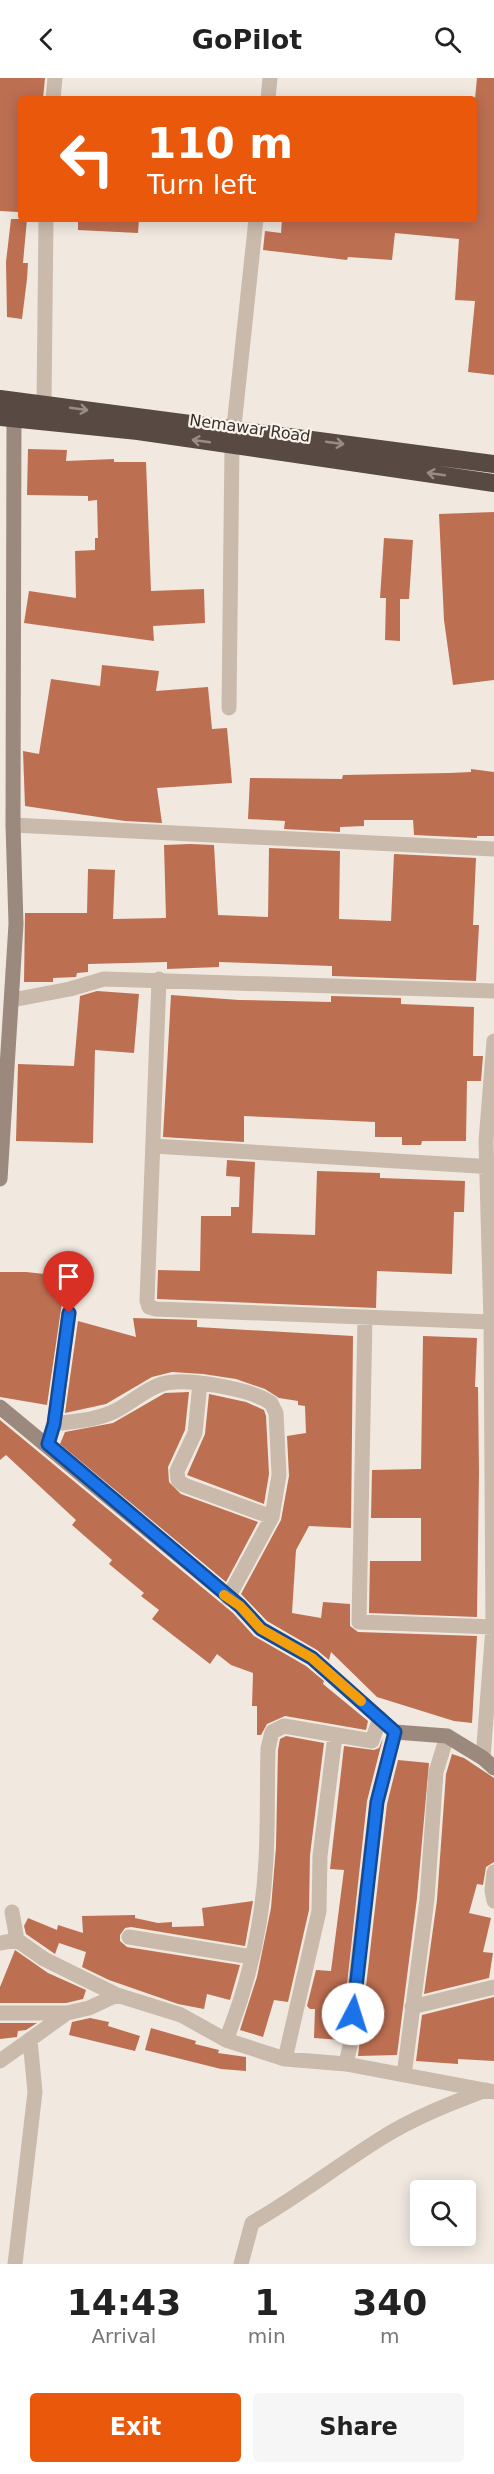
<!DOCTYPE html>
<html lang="en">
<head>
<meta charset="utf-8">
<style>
  body { margin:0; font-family:"DejaVu Sans",sans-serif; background:#f6f6f6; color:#222; height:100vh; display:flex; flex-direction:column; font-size:22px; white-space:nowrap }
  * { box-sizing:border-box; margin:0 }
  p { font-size:20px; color:#767676 }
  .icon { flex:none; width:33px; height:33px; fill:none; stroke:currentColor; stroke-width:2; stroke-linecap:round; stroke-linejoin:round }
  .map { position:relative; height:2186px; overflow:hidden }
  .side { display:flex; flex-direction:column; background:#fff; flex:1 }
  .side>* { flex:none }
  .banner { position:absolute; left:18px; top:18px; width:459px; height:126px; border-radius:6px; box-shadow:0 3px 15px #0003; background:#ea580c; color:#fff; overflow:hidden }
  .controls { position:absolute; left:410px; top:2102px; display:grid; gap:12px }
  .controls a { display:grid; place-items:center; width:66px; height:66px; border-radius:6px; background:#fff; box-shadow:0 3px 15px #0003; font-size:30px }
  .pin { position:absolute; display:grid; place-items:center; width:51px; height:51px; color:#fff; margin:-62px -26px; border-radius:50% 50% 50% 0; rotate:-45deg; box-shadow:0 0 6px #0007 }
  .pin .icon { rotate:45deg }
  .me { position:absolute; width:66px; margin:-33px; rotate:5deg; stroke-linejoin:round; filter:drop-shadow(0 0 4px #0008) }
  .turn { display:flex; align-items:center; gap:21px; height:126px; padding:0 30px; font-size:27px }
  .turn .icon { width:78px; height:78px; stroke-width:2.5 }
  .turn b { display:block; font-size:42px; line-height:51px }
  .eta { display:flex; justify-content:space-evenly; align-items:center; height:102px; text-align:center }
  .eta b { font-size:36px; font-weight:700; line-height:42px }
  .button { display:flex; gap:12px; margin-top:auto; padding:12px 30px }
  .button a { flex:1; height:69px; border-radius:6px; background:#ea580c; color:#fff; font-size:24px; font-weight:700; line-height:69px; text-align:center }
  .button a+a { background:#f6f6f6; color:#222 }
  header { display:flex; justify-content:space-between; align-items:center; height:78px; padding:0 30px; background:#fff; font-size:27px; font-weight:700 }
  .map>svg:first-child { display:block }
  .building { fill:#bd6f52 }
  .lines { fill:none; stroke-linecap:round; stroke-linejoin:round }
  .street { stroke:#c9baac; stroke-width:15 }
  .secondary { stroke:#9c897e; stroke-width:15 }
  .highway { stroke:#584942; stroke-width:18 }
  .oneway { stroke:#988d86 }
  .route-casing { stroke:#114b97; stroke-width:15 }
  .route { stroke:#1a73e8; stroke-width:10 }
  .slow { stroke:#f59e0b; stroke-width:10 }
  .labels { text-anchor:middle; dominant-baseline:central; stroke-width:4.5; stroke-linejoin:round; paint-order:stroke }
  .street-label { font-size:16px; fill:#372f2a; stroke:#f9f3ec }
</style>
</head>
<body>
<header><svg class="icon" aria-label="back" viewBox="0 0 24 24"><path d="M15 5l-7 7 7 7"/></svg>GoPilot<svg class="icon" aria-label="search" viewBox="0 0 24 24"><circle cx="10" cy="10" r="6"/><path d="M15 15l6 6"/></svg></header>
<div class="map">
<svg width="494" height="2186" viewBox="0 0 494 2186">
  <rect width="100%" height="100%" fill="#f1e9e0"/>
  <!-- building -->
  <path class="building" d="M 0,0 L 45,0 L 43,21 L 21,21 L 18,134 L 0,133 Z
    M 477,0 L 494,0 L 494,297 L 468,294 L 475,223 L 455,222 L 459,161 L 395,155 L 392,182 L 348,179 L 347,182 L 263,172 L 265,153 L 281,155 L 282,141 L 474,141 L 474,31 Z
    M 11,141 L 27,141 L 23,185 L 28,185 L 27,201 L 22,241 L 7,239 L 6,184 Z
    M 78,141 L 139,141 L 138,155 L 78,152 Z
    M 28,371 L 67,372 L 66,383 L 114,381 L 114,384 L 146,384 L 151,513 L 204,511 L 205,545 L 153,548 L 154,563 L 24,545 L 29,513 L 76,520 L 75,473 L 95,472 L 95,460 L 98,460 L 97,422 L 88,423 L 88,418 L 27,417 Z
    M 494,434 L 494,602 L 453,607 L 444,542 L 439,436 Z
    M 384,460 L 413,462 L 409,521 L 400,521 L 400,563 L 385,562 L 386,520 L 380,520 Z
    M 102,587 L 159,593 L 156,613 L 208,609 L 212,651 L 227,650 L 232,705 L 157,710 L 162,745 L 125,743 L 25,728 L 23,673 L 39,676 L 51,601 L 100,608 Z
    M 471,691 L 494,694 L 494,758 L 477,758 L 477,760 L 414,757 L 413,742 L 364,742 L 364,748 L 340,749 L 340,754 L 284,751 L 285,743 L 248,741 L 250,700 L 342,701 L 343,697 L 449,695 L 471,694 Z
    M 190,766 L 214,767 L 218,837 L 268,839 L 269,770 L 340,773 L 339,841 L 391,843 L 394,776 L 476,780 L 473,847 L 479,847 L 476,903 L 332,898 L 332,888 L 219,884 L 219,889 L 167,891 L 167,884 L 88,886 L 88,894 L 77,895 L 76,899 L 53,900 L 53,904 L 24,904 L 25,835 L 87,835 L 88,791 L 115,792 L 113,841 L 166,840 L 164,767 Z
    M 97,913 L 139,916 L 134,975 L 95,972 L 93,1065 L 16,1063 L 18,986 L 74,988 L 80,918 Z
    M 171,917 L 239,922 L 331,924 L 331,918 L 401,920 L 401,926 L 474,929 L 473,978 L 483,978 L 481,1003 L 467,1003 L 466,1063 L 422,1063 L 421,1067 L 402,1067 L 402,1059 L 375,1059 L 375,1044 L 244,1038 L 244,1064 L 163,1059 Z
    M 227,1082 L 255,1084 L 252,1155 L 315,1157 L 317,1093 L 380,1095 L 380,1100 L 465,1103 L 464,1134 L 454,1134 L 452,1196 L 377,1193 L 376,1230 L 157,1221 L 158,1192 L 200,1193 L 201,1138 L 231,1138 L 231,1129 L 239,1129 L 240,1099 L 226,1098 Z
    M 0,1194 L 26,1194 L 91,1201 L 90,1213 L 64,1211 L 47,1327 L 0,1319 Z
    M 133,1240 L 197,1242 L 197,1249 L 353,1258 L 351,1450 L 309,1448 L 296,1472 L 292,1535 L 321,1540 L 323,1524 L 350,1526 L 350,1548 L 358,1554 L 477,1558 L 472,1645 L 454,1643 L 377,1619 L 331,1574 L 329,1582 L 317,1572 L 267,1543 L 241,1516 L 281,1442 L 289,1398 L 287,1358 L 306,1355 L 305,1328 L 298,1327 L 298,1323 L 279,1320 L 265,1311 L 236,1301 L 203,1296 L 172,1294 L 152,1299 L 106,1326 L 65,1335 L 78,1243 L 136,1259 Z
    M 423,1258 L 477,1260 L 475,1309 L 478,1309 L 479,1394 L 477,1539 L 369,1535 L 370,1483 L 421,1483 L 421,1440 L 371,1440 L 372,1392 L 421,1391 Z
    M 189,1314 L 185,1352 L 168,1389 L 169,1404 L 181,1416 L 258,1444 L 226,1504 L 60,1366 L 65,1354 L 113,1345 L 165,1315 Z
    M 209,1316 L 246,1324 L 264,1332 L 266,1338 L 269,1396 L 264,1426 L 187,1397 L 205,1356 Z
    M 0,1342 L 233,1535 L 254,1558 L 306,1588 L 324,1603 L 323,1606 L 368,1643 L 366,1652 L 285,1638 L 267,1646 L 261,1657 L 257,1657 L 257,1628 L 252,1628 L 253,1595 L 231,1587 L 217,1576 L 210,1586 L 152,1541 L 159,1532 L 141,1518 L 144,1515 L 109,1486 L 112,1482 L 72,1447 L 76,1442 L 6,1377 L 0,1382 Z
    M 286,1658 L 324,1665 L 310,1777 L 309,1832 L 288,1924 L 274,1922 L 263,1959 L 240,1952 L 257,1899 L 271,1830 L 276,1769 L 278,1672 L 280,1661 Z
    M 383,1660 L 367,1723 L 341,1962 L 314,1960 L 315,1931 L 310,1931 L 307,1928 L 316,1892 L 331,1893 L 344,1792 L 330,1791 L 344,1668 L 374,1672 L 379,1670 Z
    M 452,1676 L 464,1680 L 494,1700 L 494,1784 L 486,1789 L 483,1807 L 477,1806 L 469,1835 L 491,1840 L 483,1874 L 493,1875 L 489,1900 L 424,1916 L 437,1822 L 446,1696 Z
    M 398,1682 L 429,1685 L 417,1820 L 397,1977 L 358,1978 L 387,1726 Z
    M 253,1823 L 245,1868 L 131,1849 L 125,1850 L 120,1857 L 120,1863 L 127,1869 L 240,1887 L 230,1922 L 207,1916 L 204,1931 L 178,1926 L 109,1902 L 82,1889 L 86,1874 L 59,1865 L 55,1876 L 26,1856 L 24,1848 L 28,1840 L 57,1852 L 58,1847 L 83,1855 L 82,1838 L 135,1837 L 135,1840 L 158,1845 L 172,1844 L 172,1849 L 204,1848 L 202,1830 Z
    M 15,1872 L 48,1895 L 86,1912 L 83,1921 L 66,1925 L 0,1925 L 0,1909 Z
    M 494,1919 L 494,1983 L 458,1981 L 458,1986 L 416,1983 L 422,1937 Z
    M 90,1940 L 109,1944 L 108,1948 L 140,1958 L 135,1973 L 69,1957 L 72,1944 Z
    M 0,1945 L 37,1945 L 26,1952 L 18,1953 L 17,1959 L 0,1961 Z
    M 151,1950 L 196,1963 L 195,1966 L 219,1972 L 218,1975 L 246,1979 L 246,1993 L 221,1991 L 145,1972 Z"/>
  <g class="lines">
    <!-- street -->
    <path class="street" d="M 53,21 L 55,0
      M 268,21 L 270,0
      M 44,326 L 46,141
      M 229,630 L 232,367 L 256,141
      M 13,747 L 494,771
      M 159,901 L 147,1223 L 149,1229 L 156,1231 L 491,1244 L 486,1063 L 494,963
      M 12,922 L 70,911 L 104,901 L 494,913
      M 153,1068 L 494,1089
      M 365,1239 L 359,1544 L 494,1549
      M 200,1305 L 195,1355 L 177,1393 L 178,1402 L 184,1407 L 272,1439
      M 54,1346 L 69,1235
      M 48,1366 L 54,1346 C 76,1343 98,1342 117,1332 C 132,1324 146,1311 162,1306 C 186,1299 251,1311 271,1325 L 276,1335 L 279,1397 L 272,1439 L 228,1520
      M 483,1680 L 493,1549 L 491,1244 L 494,1245
      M 494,1794 L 492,1812 L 494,1823
      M 12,1834 L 17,1862 L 44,1881 L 117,1917 L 181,1937 L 226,1962 L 285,1981 L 346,1986 L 494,2014
      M 129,1859 L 252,1879
      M 0,1865 L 17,1862
      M 412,1929 L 494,1909
      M 0,1935 L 67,1935 L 89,1930 L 117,1917
      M 226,1962 C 249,1905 263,1844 266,1782 C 268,1745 267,1708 268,1671 L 272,1654 L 284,1648 L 372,1663 L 380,1640
      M 285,1981 L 319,1833 L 320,1778 L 335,1658
      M 0,1983 L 67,1935
      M 346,1986 L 353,1954 L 354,1918 L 377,1724 L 395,1654
      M 404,1997 L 427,1821 L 436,1694 L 447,1658
      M 15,2186 L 35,2014 L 30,1962
      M 241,2186 L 252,2145 C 297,2119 337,2088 380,2061 C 413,2040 449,2026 486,2012"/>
    <!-- secondary -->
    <path class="secondary" d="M 0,1101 L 16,846 L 13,747 L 14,341
      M 0,1329 L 240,1528 L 261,1551 L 312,1580 L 395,1654 L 447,1658 L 483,1680 L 494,1690"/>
    <!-- highway -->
    <path class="highway" d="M 0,321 L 494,386
      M 0,339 L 138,353 L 494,405"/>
  </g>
  <!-- one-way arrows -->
  <defs><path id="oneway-shaft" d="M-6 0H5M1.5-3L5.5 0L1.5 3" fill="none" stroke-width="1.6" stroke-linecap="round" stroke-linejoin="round" transform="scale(1.5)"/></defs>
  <g class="oneway">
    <use href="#oneway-shaft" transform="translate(79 331) rotate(8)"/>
    <use href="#oneway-shaft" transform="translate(201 363) rotate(-172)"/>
    <use href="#oneway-shaft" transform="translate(335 365) rotate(8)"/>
    <use href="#oneway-shaft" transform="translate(436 396) rotate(-172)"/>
  </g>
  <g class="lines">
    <!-- route casing -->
    <g class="route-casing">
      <path id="route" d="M 69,1235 L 54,1346 L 48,1366 L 240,1528 L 261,1551 L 312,1580 L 395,1654 L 377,1724 L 353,1936"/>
    </g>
    <!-- route -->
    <use href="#route" class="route"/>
    <!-- slow -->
    <path class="slow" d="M 224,1517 L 240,1528 L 261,1551 L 312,1580 L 361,1623"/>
  </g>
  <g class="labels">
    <!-- street labels -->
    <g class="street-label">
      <text transform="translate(250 350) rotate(8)">Nemawar Road</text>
    </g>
  </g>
</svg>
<div class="controls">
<a><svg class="icon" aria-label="search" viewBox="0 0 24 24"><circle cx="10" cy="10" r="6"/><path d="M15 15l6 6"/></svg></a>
</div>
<div class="pin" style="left:69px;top:1235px;background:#d93025"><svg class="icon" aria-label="arrive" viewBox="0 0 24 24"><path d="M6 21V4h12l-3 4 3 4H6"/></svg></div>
<svg class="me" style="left:353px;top:1936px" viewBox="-20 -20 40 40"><circle r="19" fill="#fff"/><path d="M0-13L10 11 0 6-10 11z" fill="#1a73e8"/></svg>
<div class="banner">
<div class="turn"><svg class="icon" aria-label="left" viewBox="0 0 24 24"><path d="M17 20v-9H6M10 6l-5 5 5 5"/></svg><div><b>110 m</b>Turn left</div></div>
</div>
</div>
<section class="side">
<div class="eta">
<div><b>14:43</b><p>Arrival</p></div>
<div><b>1</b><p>min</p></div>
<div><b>340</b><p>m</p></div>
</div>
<div class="button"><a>Exit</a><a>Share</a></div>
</section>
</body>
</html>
